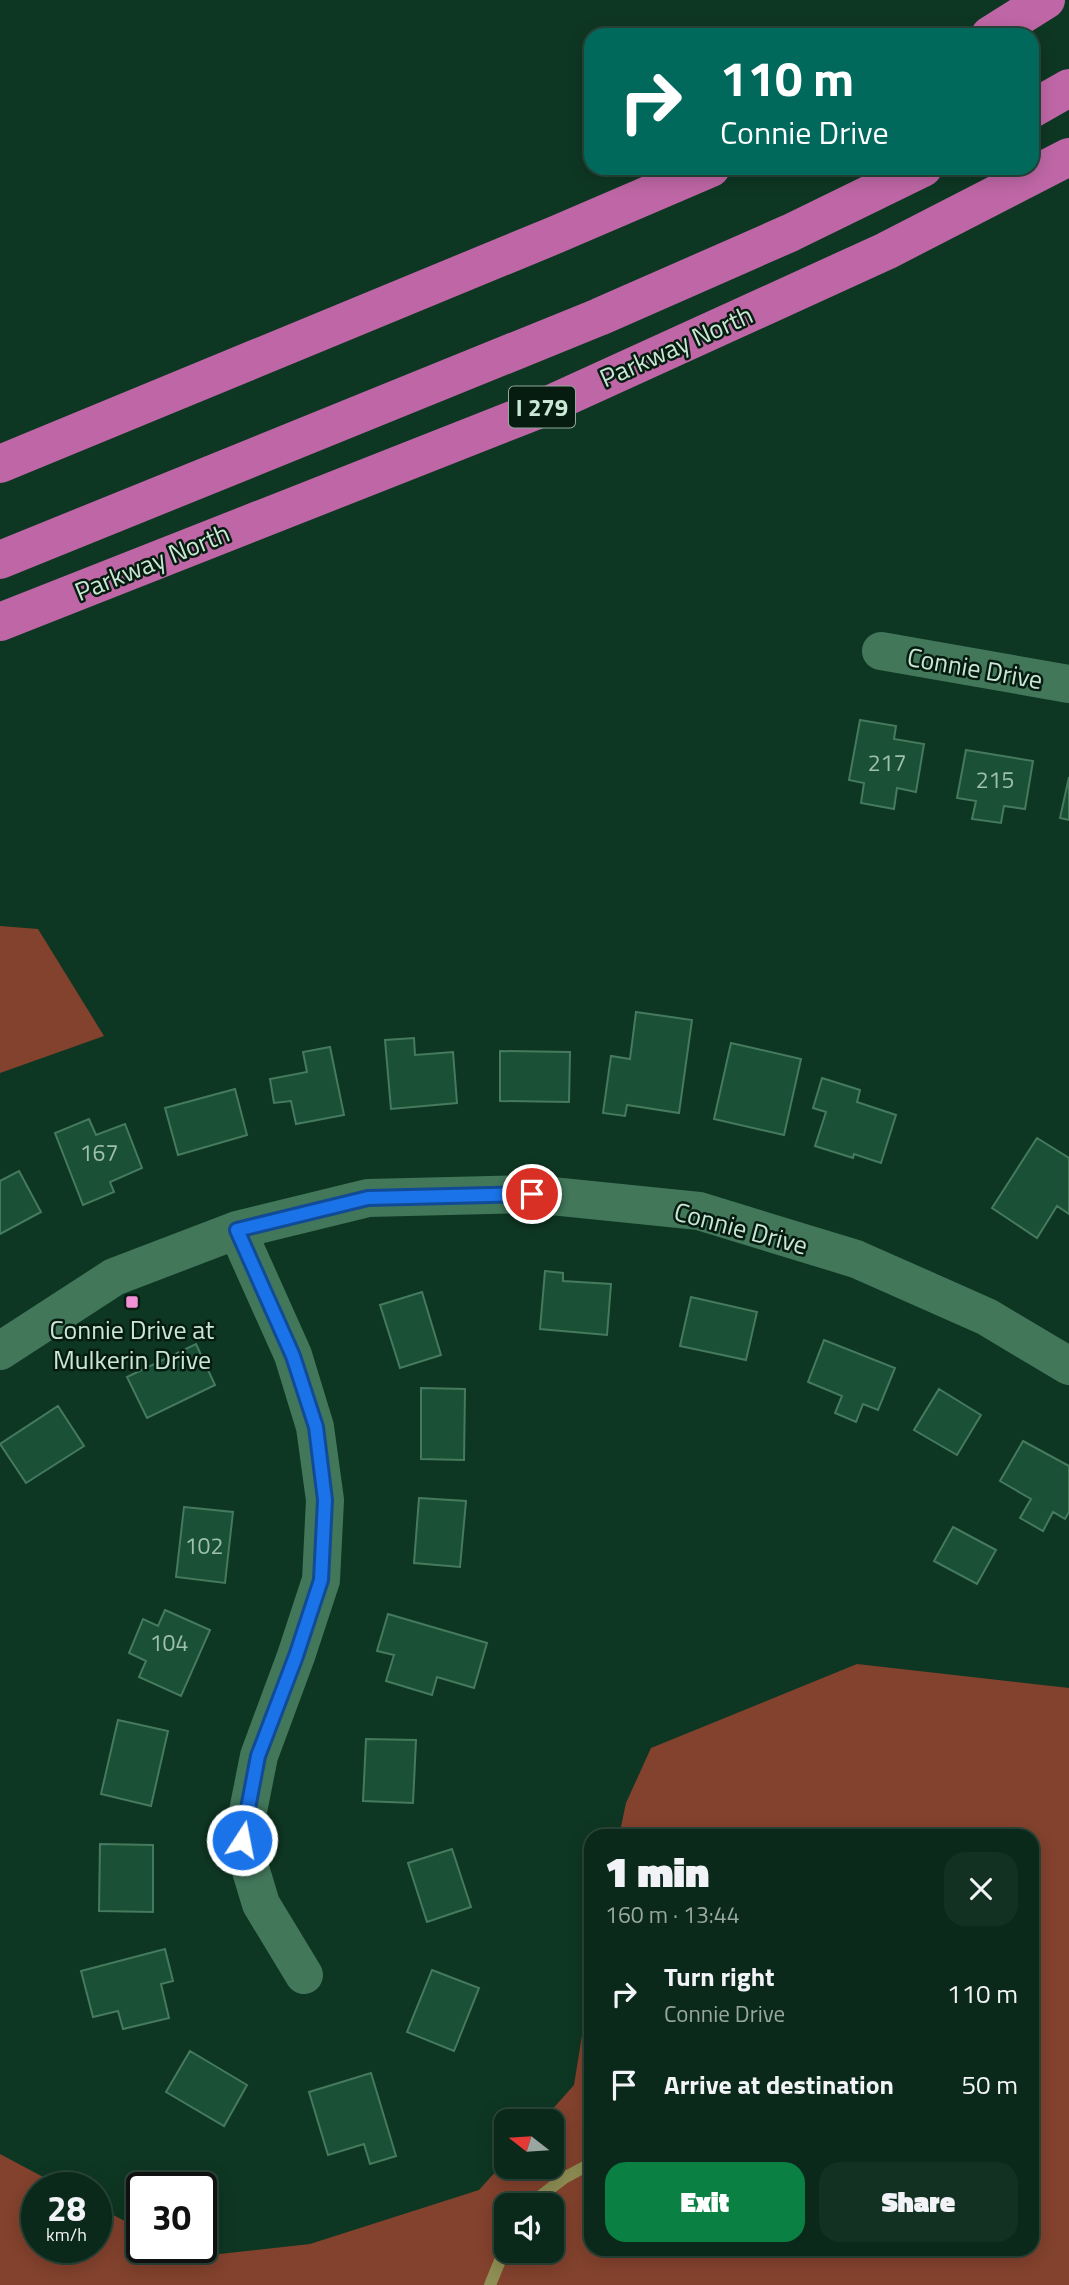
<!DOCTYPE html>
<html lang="en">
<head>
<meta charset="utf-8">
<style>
  body { margin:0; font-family:"Titillium Web",sans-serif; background:#133123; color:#f1f3f6; height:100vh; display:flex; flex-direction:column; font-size:26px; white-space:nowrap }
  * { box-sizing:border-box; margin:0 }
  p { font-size:23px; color:#99a6a2 }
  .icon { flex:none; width:38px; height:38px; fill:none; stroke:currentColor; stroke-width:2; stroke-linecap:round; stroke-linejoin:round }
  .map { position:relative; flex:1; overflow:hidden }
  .details { position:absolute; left:584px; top:1829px; width:455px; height:427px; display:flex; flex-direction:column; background:#0a291a; border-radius:21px; box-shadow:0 4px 18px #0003,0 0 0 2px #2a4539 }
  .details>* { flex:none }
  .guide { position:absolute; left:584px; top:28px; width:455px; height:147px; border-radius:21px; box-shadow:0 4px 18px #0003,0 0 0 2px #2a4539; background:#00695c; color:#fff; overflow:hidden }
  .needle { width:46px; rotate:287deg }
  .tools { position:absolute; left:494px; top:2109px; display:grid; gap:14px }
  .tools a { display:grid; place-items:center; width:70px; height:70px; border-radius:14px; background:#0a291a; box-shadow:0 4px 18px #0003,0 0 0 2px #2a4539; font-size:35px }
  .speed { position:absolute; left:21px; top:2172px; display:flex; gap:14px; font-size:35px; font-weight:700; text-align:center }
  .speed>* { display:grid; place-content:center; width:91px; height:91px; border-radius:50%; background:#0a291a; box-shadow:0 4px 18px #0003,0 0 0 2px #2a4539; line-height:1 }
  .speed small { font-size:18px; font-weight:400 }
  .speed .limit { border:4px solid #111; border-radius:10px; background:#fff; color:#111 }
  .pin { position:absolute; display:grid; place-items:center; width:60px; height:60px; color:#fff; margin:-30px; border:4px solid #fff; border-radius:50%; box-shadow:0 2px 7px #0007 }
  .me { position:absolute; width:77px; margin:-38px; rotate:11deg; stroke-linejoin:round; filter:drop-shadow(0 0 5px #0008) }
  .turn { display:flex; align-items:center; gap:24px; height:147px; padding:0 21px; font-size:32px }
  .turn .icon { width:91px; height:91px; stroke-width:2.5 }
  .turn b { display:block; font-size:49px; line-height:60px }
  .round { display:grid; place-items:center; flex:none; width:74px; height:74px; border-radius:21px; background:#133123 }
  .headline { display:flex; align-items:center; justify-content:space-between; height:119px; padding:0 21px }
  h1 { font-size:42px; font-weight:800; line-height:52px }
  .cta { display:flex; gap:14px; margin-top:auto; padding:14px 21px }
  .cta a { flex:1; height:80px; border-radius:21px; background:#0b8043; color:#fff; font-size:28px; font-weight:800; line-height:80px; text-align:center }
  .cta a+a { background:#133123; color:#f1f3f6 }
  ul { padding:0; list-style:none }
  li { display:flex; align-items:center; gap:21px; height:91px; padding:0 21px }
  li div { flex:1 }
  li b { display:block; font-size:26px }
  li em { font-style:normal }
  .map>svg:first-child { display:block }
  .green { fill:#83422d; fill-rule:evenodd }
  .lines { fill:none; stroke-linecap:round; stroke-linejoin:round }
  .stream { stroke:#8f8e54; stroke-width:12 }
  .building { fill:#1a5036; stroke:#457a5d; stroke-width:2 }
  .minor { stroke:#42775a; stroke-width:38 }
  .motorway { stroke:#bf67a6; stroke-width:38 }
  .route-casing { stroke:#114b97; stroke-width:18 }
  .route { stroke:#1a73e8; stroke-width:12 }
  .poi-dot { fill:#f391d6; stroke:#061c10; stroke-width:2.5 }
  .labels { text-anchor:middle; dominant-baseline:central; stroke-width:5; stroke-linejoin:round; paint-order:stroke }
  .number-label { font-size:23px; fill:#9ec0ad }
  .shield { fill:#061c10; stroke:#8fa99a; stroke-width:2 }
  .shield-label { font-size:24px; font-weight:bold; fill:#cae6d5 }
  .street-label { font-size:26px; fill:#cae6d5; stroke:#061c10 }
  .poi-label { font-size:26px; fill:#cae6d5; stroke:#061c10 }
</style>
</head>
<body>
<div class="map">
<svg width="1069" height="2285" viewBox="0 0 1069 2285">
  <rect width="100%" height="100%" fill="#0e3723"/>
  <!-- green -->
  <path class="green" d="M 0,926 L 38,929 L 104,1036 L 0,1073 Z
    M 857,1664 L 1069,1688 L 1069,2285 L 0,2285 L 0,2154 L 62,2187 L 37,2188 L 37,2247 L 96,2247 L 96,2206 L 142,2230 L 142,2247 L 173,2247 L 192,2257 L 310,2244 L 479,2190 L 506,2160 L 506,2166 L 551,2166 L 551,2121 L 542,2121 L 574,2085 L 591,1979 L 592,2249 L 1032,2249 L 1032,1836 L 619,1836 L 626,1803 L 651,1748 ZM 506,2205 L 551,2205 L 551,2250 L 506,2250 Z"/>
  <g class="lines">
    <!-- stream -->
    <path class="stream" d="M 529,2205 L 564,2178 L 592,2163
      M 490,2285 L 506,2246"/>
  </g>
  <!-- building -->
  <path class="building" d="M 860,720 L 896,726 L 894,739 L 924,744 L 916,792 L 897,788 L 894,809 L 861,803 L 864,783 L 849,780 Z
    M 966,750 L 1033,761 L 1025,809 L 1004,806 L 1001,823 L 972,819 L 976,801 L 957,798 Z
    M 1069,777 L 1069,820 L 1060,818 Z
    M 636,1012 L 692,1020 L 679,1113 L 627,1105 L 625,1116 L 603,1113 L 611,1056 L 630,1059 Z
    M 414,1038 L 415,1055 L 453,1052 L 457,1103 L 391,1109 L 385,1040 Z
    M 731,1043 L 801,1059 L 784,1135 L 714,1119 Z
    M 330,1047 L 344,1115 L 296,1124 L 291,1101 L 274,1103 L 270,1079 L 307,1072 L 303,1052 Z
    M 500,1051 L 570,1052 L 569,1102 L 500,1101 Z
    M 822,1078 L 860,1090 L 857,1102 L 896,1115 L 881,1163 L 854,1154 L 853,1158 L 815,1146 L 826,1112 L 813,1108 Z
    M 235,1089 L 247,1135 L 178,1155 L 165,1108 Z
    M 89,1119 L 96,1135 L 125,1124 L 142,1168 L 110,1182 L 114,1192 L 83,1205 L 55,1133 Z
    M 1037,1138 L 1069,1158 L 1069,1214 L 1057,1206 L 1037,1238 L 992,1208 Z
    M 19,1171 L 41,1212 L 0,1234 L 0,1181 Z
    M 545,1271 L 563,1273 L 563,1281 L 611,1284 L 607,1335 L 540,1329 Z
    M 422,1292 L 441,1355 L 400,1368 L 380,1305 Z
    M 691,1297 L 757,1312 L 746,1360 L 680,1346 Z
    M 824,1340 L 895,1368 L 878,1410 L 863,1404 L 856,1422 L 835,1413 L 842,1396 L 808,1382 Z
    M 196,1344 L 215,1385 L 147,1418 L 127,1377 Z
    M 421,1388 L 465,1389 L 464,1460 L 421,1459 Z
    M 939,1389 L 981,1415 L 957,1455 L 914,1430 Z
    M 58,1406 L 84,1446 L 26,1483 L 0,1444 Z
    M 1023,1441 L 1069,1466 L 1069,1512 L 1065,1519 L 1053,1512 L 1043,1531 L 1020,1518 L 1031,1499 L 1000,1481 Z
    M 419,1498 L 466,1501 L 460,1567 L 414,1563 Z
    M 184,1507 L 233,1512 L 225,1583 L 176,1577 Z
    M 953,1527 L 996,1550 L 977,1584 L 934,1561 Z
    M 165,1610 L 210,1630 L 181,1696 L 139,1677 L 146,1661 L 129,1653 L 143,1619 L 158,1626 Z
    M 388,1614 L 487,1643 L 474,1688 L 437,1677 L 432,1695 L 386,1681 L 394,1655 L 377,1651 Z
    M 118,1720 L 168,1731 L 151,1806 L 101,1794 Z
    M 366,1739 L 416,1740 L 413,1803 L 363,1801 Z
    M 100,1844 L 153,1845 L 153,1912 L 99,1911 Z
    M 452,1849 L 471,1907 L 427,1922 L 408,1863 Z
    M 165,1949 L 173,1981 L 161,1984 L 169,2018 L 123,2029 L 118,2011 L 93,2017 L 81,1971 Z
    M 432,1970 L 479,1988 L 454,2051 L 407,2032 Z
    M 190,2051 L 247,2085 L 224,2126 L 166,2092 Z
    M 371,2073 L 396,2156 L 370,2164 L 364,2144 L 328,2155 L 309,2092 Z"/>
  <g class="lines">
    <!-- minor -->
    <path class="minor" d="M 881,651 L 1069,684
      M 237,1230 L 293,1355 L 315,1427 L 325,1500 L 321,1580 L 296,1656 L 259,1756 L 242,1841 L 261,1904 L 304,1975
      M 0,1351 L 114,1277 L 237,1230 L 368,1198 L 532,1194 L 699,1211 L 856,1259 L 987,1317 L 1069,1366"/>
    <!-- motorway -->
    <path class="motorway" d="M 990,35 L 1046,0
      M 1032,109 L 1069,88
      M 0,464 L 555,235 L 711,168
      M 0,560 L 599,317 L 790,233 L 923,168
      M 0,622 L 535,411 L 886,251 L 1069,157"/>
  </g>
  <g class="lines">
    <!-- route casing -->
    <g class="route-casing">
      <path id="route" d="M 242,1840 L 258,1756 L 296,1656 L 321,1580 L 325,1500 L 316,1427 L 293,1356 L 237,1230 L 368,1198 L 532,1194"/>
    </g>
    <!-- route -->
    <use href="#route" class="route"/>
  </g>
  <!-- markers -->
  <rect class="poi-dot" x="125" y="1295" width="14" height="14" rx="3.5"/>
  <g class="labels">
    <!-- number labels -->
    <g class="number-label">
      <text x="887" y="762">217</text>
      <text x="995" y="779">215</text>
      <text x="99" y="1152">167</text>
      <text x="204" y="1545">102</text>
      <text x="169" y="1642">104</text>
    </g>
    <!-- shield labels -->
    <rect class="shield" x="509" y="386.5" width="66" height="41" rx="5"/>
    <g class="shield-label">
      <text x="542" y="407">I 279</text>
    </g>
    <!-- street labels -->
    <g class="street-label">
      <text transform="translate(676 346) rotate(-24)">Parkway North</text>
      <text transform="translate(152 562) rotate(-22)">Parkway North</text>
      <text transform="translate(975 668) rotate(10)">Connie Drive</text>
      <text transform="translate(741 1228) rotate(15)">Connie Drive</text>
    </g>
    <!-- poi labels -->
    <g class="poi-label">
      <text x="132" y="1329">Connie Drive at<tspan x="132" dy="30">Mulkerin Drive</tspan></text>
    </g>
  </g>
</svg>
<div class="tools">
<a><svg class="needle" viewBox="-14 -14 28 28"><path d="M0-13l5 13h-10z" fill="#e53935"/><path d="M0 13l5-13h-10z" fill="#99a6a2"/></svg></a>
<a><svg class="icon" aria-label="sound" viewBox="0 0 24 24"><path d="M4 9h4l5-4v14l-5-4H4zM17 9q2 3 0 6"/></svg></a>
</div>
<div class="speed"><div>28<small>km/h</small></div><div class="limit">30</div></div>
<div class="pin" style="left:532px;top:1194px;background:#d93025"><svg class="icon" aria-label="arrive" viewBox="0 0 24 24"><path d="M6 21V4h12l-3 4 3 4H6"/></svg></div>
<svg class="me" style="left:242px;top:1840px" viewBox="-20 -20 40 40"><circle r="17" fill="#1a73e8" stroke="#fff" stroke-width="3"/><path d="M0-11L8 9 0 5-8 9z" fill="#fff"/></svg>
<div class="guide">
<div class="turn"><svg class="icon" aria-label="right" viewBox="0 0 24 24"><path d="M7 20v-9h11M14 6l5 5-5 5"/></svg><div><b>110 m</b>Connie Drive</div></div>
</div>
<section class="details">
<div class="headline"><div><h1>1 min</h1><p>160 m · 13:44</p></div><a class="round"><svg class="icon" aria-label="close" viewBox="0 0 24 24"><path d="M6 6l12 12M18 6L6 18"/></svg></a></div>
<ul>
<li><svg class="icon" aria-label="right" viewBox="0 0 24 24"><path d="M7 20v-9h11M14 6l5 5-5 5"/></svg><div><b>Turn right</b><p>Connie Drive</p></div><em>110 m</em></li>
<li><svg class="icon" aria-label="arrive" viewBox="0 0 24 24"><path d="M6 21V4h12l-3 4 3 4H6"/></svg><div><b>Arrive at destination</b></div><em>50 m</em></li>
</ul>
<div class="cta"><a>Exit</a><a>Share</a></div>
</section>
</div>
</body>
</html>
